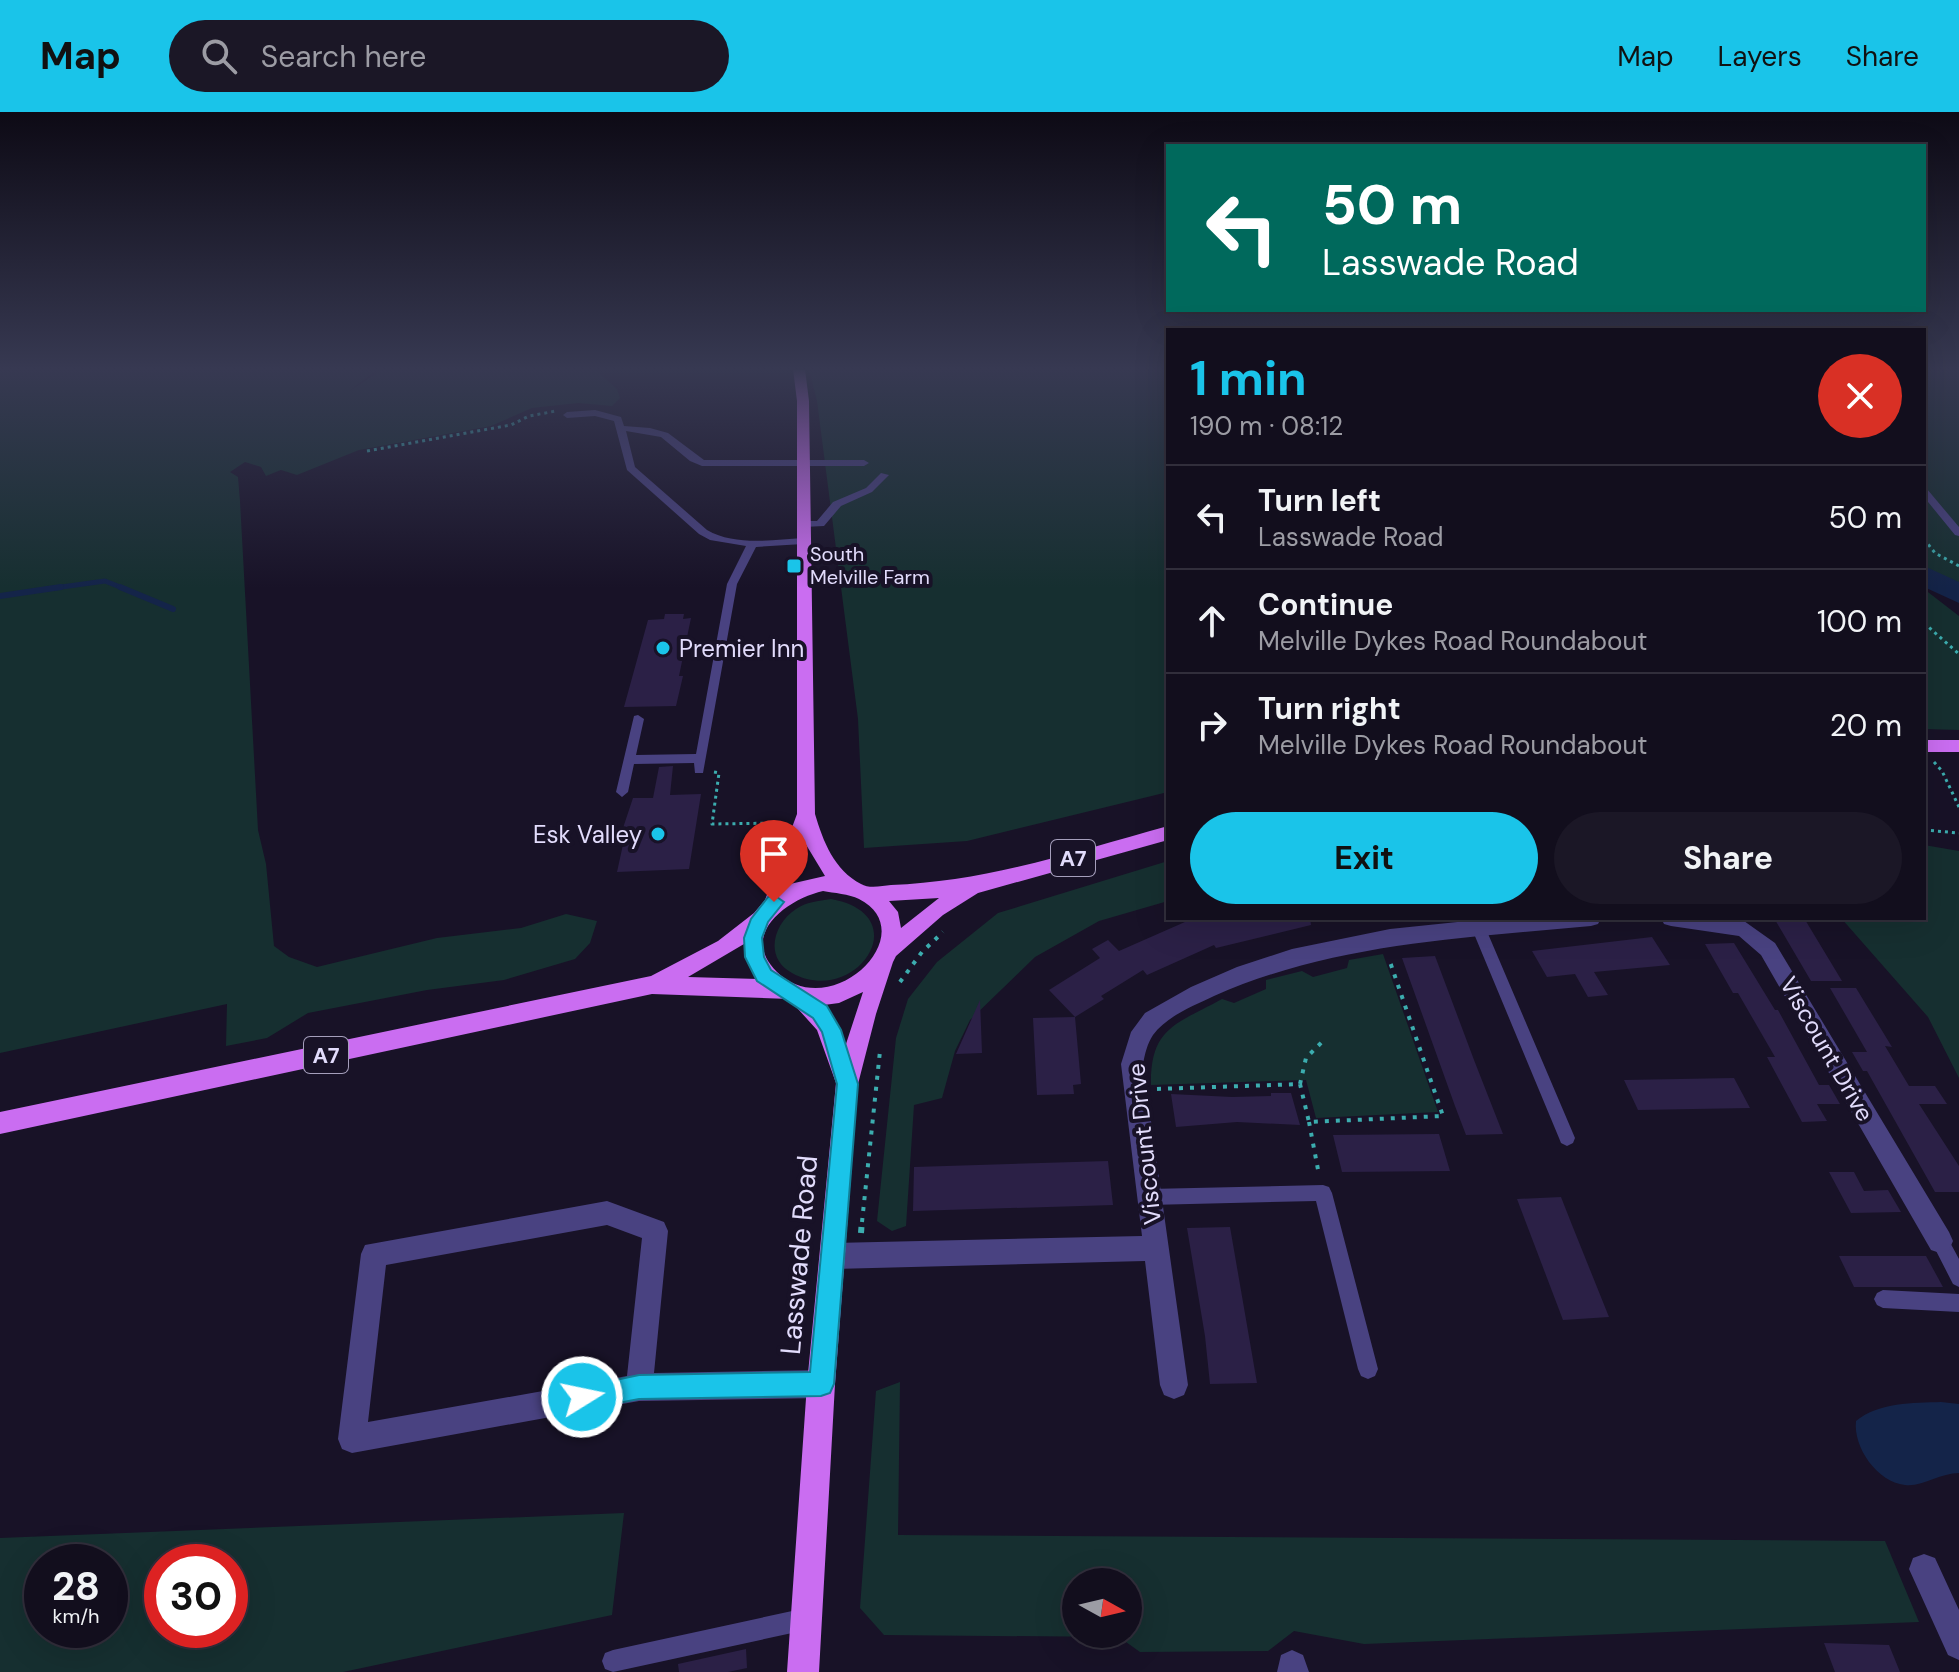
<!DOCTYPE html>
<html lang="en">
<head>
<meta charset="utf-8">
<style>
  body { margin:0; font-family:"DM Sans",sans-serif; background:#1b1726; color:#f1f3f6; height:100vh; display:flex; flex-direction:column; font-size:30px; white-space:nowrap }
  * { box-sizing:border-box; margin:0 }
  p { font-size:26px; color:#9c9ca4 }
  .icon { flex:none; width:44px; height:44px; fill:none; stroke:currentColor; stroke-width:2; stroke-linecap:round; stroke-linejoin:round }
  .map { position:relative; flex:1; overflow:hidden }
  .sheet { position:absolute; left:1166px; top:216px; width:760px; height:592px; display:flex; flex-direction:column; background:#120e1d; border-radius:0px; box-shadow:0 8px 32px #0002,0 0 0 2px #312e3b }
  .sheet>* { flex:none }
  .top-card { position:absolute; left:1166px; top:32px; width:760px; height:168px; border-radius:0px; box-shadow:0 8px 32px #0002,0 0 0 2px #312e3b; background:#00695c; color:#fff; overflow:hidden }
  .needle { width:52px; rotate:98deg }
  .fabs { position:absolute; left:1062px; top:1456px; display:grid; gap:16px }
  .fabs a { display:grid; place-items:center; width:80px; height:80px; border-radius:50%; background:#120e1d; box-shadow:0 8px 32px #0002,0 0 0 2px #312e3b; font-size:40px }
  .speed { position:absolute; left:24px; top:1432px; display:flex; gap:16px; font-size:40px; font-weight:700; text-align:center }
  .speed>* { display:grid; place-content:center; width:104px; height:104px; border-radius:50%; background:#120e1d; box-shadow:0 8px 32px #0002,0 0 0 2px #312e3b; line-height:1 }
  .speed small { font-size:20px; font-weight:400 }
  .speed .limit { border:12px solid #d22; background:#fff; color:#111 }
  .pin { position:absolute; display:grid; place-items:center; width:68px; height:68px; color:#fff; margin:-82px -34px; border-radius:50% 50% 50% 0; rotate:-45deg; box-shadow:0 0 8px #0007 }
  .pin .icon { rotate:45deg }
  .me { position:absolute; width:88px; margin:-44px; rotate:80deg; stroke-linejoin:round; filter:drop-shadow(0 0 6px #0008) }
  .turn { display:flex; align-items:center; gap:28px; height:168px; padding:0 24px; font-size:36px }
  .turn .icon { width:104px; height:104px; stroke-width:2.5 }
  .turn b { display:block; font-size:56px; line-height:68px }
  .round { display:grid; place-items:center; flex:none; width:84px; height:84px; border-radius:42px; background:#1b1726 }
  .head { display:flex; align-items:center; justify-content:space-between; height:136px; padding:0 24px }
  h1 { font-size:48px; font-weight:700; line-height:60px; color:#1ac4e9 }
  .primary-button { display:flex; gap:16px; margin-top:auto; padding:16px 24px }
  .primary-button a { flex:1; height:92px; border-radius:48px; background:#1ac4e9; color:#111; font-size:32px; font-weight:700; line-height:92px; text-align:center }
  .primary-button a+a { background:#1b1726; color:#f1f3f6 }
  ul { padding:0; list-style:none }
  li { display:flex; align-items:center; gap:24px; height:104px; padding:0 24px; border-top:2px solid #312e3b }
  li div { flex:1 }
  li b { display:block; font-size:30px }
  li em { font-style:normal }
  header { display:flex; align-items:center; gap:48px; box-sizing:border-box; height:112px; padding:0 40px; background:#1ac4e9; color:#111 }
  header strong { font-size:38px }
  nav { display:flex; gap:44px; margin-inline-start:auto; font-size:28px }
  .search { width:560px; height:72px; background:#1b1726; display:flex; align-items:center; gap:20px; box-sizing:border-box; padding:0 28px; border-radius:44px; color:#9c9ca4; font-size:30px }
  .map>svg:first-child { display:block }
  .green { fill:#162f30; fill-rule:evenodd }
  .water { fill:#142449 }
  .lines { fill:none; stroke-linecap:round; stroke-linejoin:round }
  .stream-far1 { stroke:#142449; stroke-width:5 }
  .stream { stroke:#142449; stroke-width:6 }
  .river { fill:#142449; fill-rule:evenodd }
  .building { fill:#2b2046 }
  .path-far2 { stroke:#3cadaf; stroke-width:3; stroke-dasharray:3 4; stroke-linecap:butt }
  .path-far1 { stroke:#3cadaf; stroke-width:4; stroke-dasharray:4 7; stroke-linecap:butt }
  .path { stroke:#3cadaf; stroke-width:6; stroke-dasharray:6 8; stroke-linecap:butt }
  .service { fill:#494281; fill-rule:evenodd }
  .minor { fill:#494281; fill-rule:evenodd }
  .primary { fill:#ca6df1; fill-rule:evenodd }
  .route { fill:#1ac4e9; stroke:#117f97; stroke-width:2 }
  .poi-dot { fill:#1ac4e9; stroke:#181227; stroke-width:3 }
  .labels { text-anchor:middle; dominant-baseline:central; stroke-width:8; stroke-linejoin:round; paint-order:stroke }
  .far-poi-label { font-size:20px; fill:#e2dcfc; stroke:#181227; text-anchor:start }
  .shield { fill:#181227; stroke:#a59fbc; stroke-width:2 }
  .shield-label { font-size:22px; font-weight:bold; fill:#e2dcfc }
  .poi-label { font-size:24px; fill:#e2dcfc; stroke:#181227; text-anchor:start }
  .street-label { font-size:24px; fill:#e2dcfc; stroke:#181227 }
  .near-street-label { font-size:28px; fill:#e2dcfc; stroke:#181227 }
</style>
</head>
<body>
<header>
<strong>Map</strong>
<div class="search"><svg class="icon" aria-label="search" viewBox="0 0 24 24"><circle cx="10" cy="10" r="6"/><path d="M15 15l6 6"/></svg>Search here</div>
<nav><a>Map</a><a>Layers</a><a>Share</a></nav>
</header>
<div class="map">
<svg width="1959" height="1560" viewBox="0 0 1959 1560">
  <rect width="100%" height="100%" fill="#181227"/>
  <!-- green -->
  <path class="green" d="M 0,257 L 378,257 L 348,280 L 383,257 L 595,257 L 617,277 L 620,286 L 612,294 L 578,291 L 532,296 L 491,314 L 359,338 L 297,363 L 281,358 L 266,364 L 261,355 L 245,350 L 230,360 L 238,365 L 240,389 L 258,718 L 266,752 L 274,834 L 289,845 L 317,855 L 437,826 L 521,816 L 566,802 L 597,809 L 590,831 L 575,847 L 504,868 L 427,878 L 308,901 L 267,926 L 226,934 L 227,892 L 0,941 Z
    M 809,257 L 1168,257 L 1168,680 L 967,729 L 864,736 L 858,607 L 817,289 Z
    M 1924,257 L 1959,257 L 1959,477 L 1924,458 Z
    M 1924,477 L 1959,504 L 1959,618 L 1924,617 Z
    M 1924,733 L 1959,739 L 1959,966 L 1928,905 L 1841,806 L 1924,806 Z
    M 1168,749 L 1168,789 L 1099,809 L 1035,845 L 970,908 L 955,939 L 942,986 L 914,993 L 906,1114 L 892,1119 L 877,1109 L 896,926 L 908,887 L 937,850 L 998,801 Z
    M 831,787 C 919,803 855,896 792,861 C 764,846 773,812 796,797 C 806,790 818,789 831,787 Z
    M 1383,842 L 1438,1000 L 1316,1006 L 1306,968 L 1151,973 C 1150,915 1177,912 1222,887 L 1234,891 L 1266,877 L 1266,868 L 1302,859 L 1313,865 L 1347,856 L 1349,848 Z
    M 900,1270 L 898,1423 L 1885,1429 L 1919,1510 L 1364,1532 L 1294,1519 L 1268,1539 L 1140,1540 L 1119,1525 L 884,1523 L 860,1496 L 876,1279 ZM 1076,1470 L 1128,1470 L 1128,1522 L 1076,1522 Z
    M 624,1401 L 612,1503 L 343,1560 L 0,1560 L 0,1426 ZM 42,1450 L 110,1450 L 110,1518 L 42,1518 ZM 162,1450 L 230,1450 L 230,1518 L 162,1518 Z"/>
  <!-- water -->
  <path class="water" d="M 1941,1290 L 1959,1292 L 1959,1361 C 1940,1361 1923,1375 1905,1373 C 1877,1370 1853,1335 1856,1309 C 1879,1290 1913,1291 1941,1290 Z"/>
  <g class="lines">
    <!-- stream-far1 -->
    <path class="stream-far1" d="M 47,477 L 105,469 L 125,477"/>
    <!-- stream -->
    <path class="stream" d="M 120,475 L 173,497
      M 0,484 L 61,475"/>
    <!-- river -->
    <path class="river" d="M 1924,454 L 1959,470 L 1959,491 L 1924,475 Z"/>
  </g>
  <!-- building -->
  <path class="building" d="M 665,502 L 684,502 L 683,507 L 691,506 L 679,564 L 683,564 L 676,594 L 624,595 L 648,508 L 664,507 Z
    M 673,654 L 670,683 L 701,682 L 689,757 L 617,760 L 624,728 L 619,728 L 633,686 L 653,686 L 659,655 Z
    M 1194,806 L 1310,806 L 1311,813 L 1216,836 L 1214,833 L 1147,863 L 1143,858 L 1101,884 L 1104,887 L 1075,905 L 1081,972 L 1073,973 L 1074,982 L 1037,983 L 1033,906 L 1075,905 L 1049,878 L 1100,846 L 1092,837 L 1108,828 L 1119,839 Z
    M 1774,806 L 1804,806 L 1842,869 L 1811,869 Z
    M 1652,825 L 1670,853 L 1594,860 L 1608,883 L 1588,885 L 1575,862 L 1547,865 L 1532,839 Z
    M 1734,831 L 1775,898 L 1778,898 L 1819,973 L 1829,973 L 1840,992 L 1817,992 L 1827,1009 L 1802,1010 L 1767,945 L 1775,945 L 1738,881 L 1733,881 L 1705,832 Z
    M 1435,844 L 1474,948 L 1503,1022 L 1466,1023 L 1455,994 L 1402,846 Z
    M 1830,876 L 1856,876 L 1892,935 L 1885,934 L 1909,974 L 1935,974 L 1947,992 L 1919,992 L 1959,1054 L 1959,1080 L 1935,1080 L 1867,959 L 1863,959 L 1852,940 L 1867,940 Z
    M 980,888 L 982,941 L 956,942 Z
    M 1734,966 L 1750,996 L 1638,998 L 1624,968 Z
    M 1271,981 L 1291,981 L 1300,1013 L 1237,1010 L 1176,1015 L 1171,982 L 1232,985 L 1271,984 Z
    M 1439,1022 L 1450,1059 L 1342,1060 L 1333,1023 Z
    M 1108,1049 L 1113,1093 L 913,1099 L 914,1055 Z
    M 1829,1060 L 1854,1060 L 1864,1079 L 1888,1078 L 1901,1100 L 1851,1101 Z
    M 1561,1085 L 1572,1113 L 1609,1205 L 1563,1208 L 1517,1087 Z
    M 1230,1115 L 1257,1271 L 1210,1272 L 1205,1224 L 1187,1116 Z
    M 1839,1144 L 1926,1144 L 1943,1175 L 1854,1175 Z
    M 1824,1531 L 1889,1533 L 1900,1560 L 1835,1560 Z
    M 746,1537 L 747,1556 L 728,1560 L 679,1560 L 678,1552 Z"/>
  <g class="lines">
    <!-- path-far2 -->
    <path class="path-far2" d="M 367,339 L 511,313 L 529,304 L 556,299
      M 1924,427 L 1935,441 L 1959,454
      M 1924,511 L 1959,542
      M 1934,650 L 1942,659 L 1959,695
      M 714,660 L 719,661 L 712,712 L 780,711
      M 1924,718 L 1959,721"/>
    <!-- path-far1 -->
    <path class="path-far1" d="M 900,870 L 922,840 L 943,820
      M 1300,972 L 1306,946 L 1325,927
      M 1157,977 L 1300,972 L 1309,1010 L 1443,1004 L 1389,847
      M 1309,1010 L 1319,1063
      M 862,1110 L 880,939"/>
    <!-- path -->
    <path class="path" d="M 861,1121 L 862,1108"/>
    <!-- service -->
    <path class="service" d="M 595,298 L 621,305 L 624,314 L 650,316 L 668,321 L 704,348 L 864,348 L 869,351 L 864,354 L 702,354 L 690,349 L 661,325 L 626,319 L 635,355 L 707,418 C 735,434 771,428 803,426 L 808,429 L 803,432 L 756,435 L 737,472 L 703,661 L 695,661 L 694,651 L 634,652 L 628,680 L 622,685 L 616,680 L 634,604 L 638,603 L 644,607 L 636,643 L 696,642 L 727,472 L 746,434 L 710,428 L 699,422 L 627,358 L 614,309 L 595,304 L 567,306 L 563,303 L 567,300 Z
      M 881,361 L 889,363 L 872,380 L 841,394 L 824,414 L 803,415 L 798,412 L 803,409 L 817,409 L 833,390 L 866,376 Z
      M 1924,376 L 1927,377 L 1959,415 L 1959,424 L 1955,423 L 1924,385 Z
      M 1479,811 L 1484,813 L 1486,817 L 1575,1026 L 1573,1031 L 1567,1034 L 1561,1031 L 1559,1026 L 1472,817 L 1474,813 Z
      M 1323,1073 L 1329,1075 L 1332,1081 L 1378,1257 L 1375,1264 L 1368,1267 L 1361,1264 L 1358,1257 L 1316,1089 L 1149,1093 L 1143,1091 L 1140,1085 L 1143,1079 L 1149,1077 Z
      M 1940,1120 L 1946,1123 L 1959,1147 L 1959,1175 L 1953,1172 L 1931,1129 L 1934,1123 Z
      M 1883,1178 L 1959,1182 L 1959,1200 L 1883,1196 L 1877,1193 L 1874,1187 L 1877,1181 Z
      M 806,1496 L 814,1499 L 817,1507 L 814,1515 L 806,1518 L 613,1560 L 605,1557 L 602,1549 L 605,1541 L 613,1538 Z"/>
    <!-- minor -->
    <path class="minor" d="M 1496,806 L 1601,806 L 1598,812 L 1591,814 C 1463,826 1334,831 1214,884 C 1193,894 1167,904 1153,923 C 1147,932 1145,942 1143,952 L 1188,1273 L 1184,1283 L 1174,1287 L 1164,1283 L 1160,1273 L 1145,1149 L 834,1157 L 825,1153 L 821,1144 L 825,1135 L 834,1131 L 1142,1124 L 1121,952 L 1131,920 L 1145,901 L 1191,875 L 1237,855 L 1292,837 L 1390,817 Z
      M 1661,806 L 1744,809 L 1775,831 L 1949,1120 L 1953,1129 L 1949,1138 L 1940,1141 L 1931,1138 L 1761,843 L 1739,824 L 1671,814 L 1664,812 Z
      M 607,1089 L 664,1110 L 668,1119 L 654,1261 L 821,1258 L 831,1262 L 835,1272 L 831,1282 L 821,1286 L 639,1289 L 352,1341 L 342,1337 L 338,1327 L 361,1142 L 365,1133 ZM 607,1113 L 642,1126 L 627,1264 L 368,1310 L 386,1153 Z
      M 1924,1442 L 1935,1446 L 1959,1498 L 1959,1548 L 1948,1543 L 1909,1457 L 1913,1446 Z
      M 1292,1538 L 1303,1543 L 1309,1560 L 1277,1560 L 1281,1543 Z"/>
    <!-- primary -->
    <path class="primary" d="M 793,257 L 805,257 L 809,289 L 815,702 C 823,729 834,758 861,772 C 869,777 882,774 891,773 C 986,770 1077,739 1168,714 L 1168,728 L 978,781 L 943,803 L 896,844 L 893,850 L 876,902 L 858,972 L 835,1272 L 819,1560 L 787,1560 L 807,1272 L 836,971 L 817,918 L 789,887 L 652,882 L 0,1022 L 0,1000 L 651,864 L 718,829 L 754,801 L 765,788 L 797,702 L 797,289 ZM 805,731 L 825,764 L 790,772 ZM 823,779 C 834,781 849,782 859,787 C 925,821 831,913 777,860 C 738,822 788,787 823,779 ZM 939,786 L 901,816 L 898,800 L 889,789 ZM 744,832 L 746,845 L 758,867 L 688,865 ZM 863,880 L 846,932 L 824,893 L 839,891 Z
      M 1924,628 L 1959,628 L 1959,640 L 1924,640 Z"/>
  </g>
  <!-- sky -->
  <linearGradient id="sky" x2="0" y2="1"><stop stop-color="#0d0a15"/><stop offset="0.54" stop-color="#373952"/><stop offset="1" stop-color="#373952" stop-opacity="0"/></linearGradient>
  <rect width="1959" height="476" fill="url(#sky)"/>
  <!-- route -->
  <path class="route" d="M 774,783 L 784,790 L 768,810 L 762,826 L 764,845 L 771,858 L 827,894 L 841,918 L 858,972 L 834,1272 L 830,1281 L 821,1284 L 639,1287 L 582,1298 L 573,1294 L 569,1285 L 573,1277 L 639,1263 L 810,1260 L 837,972 L 822,920 L 813,906 L 757,869 L 745,845 L 744,826 L 751,807 L 768,785 Z"/>
  <!-- markers -->
  <g class="poi-dot">
    <rect x="786" y="446" width="16" height="16" rx="4"/>
    <circle cx="663" cy="536" r="8"/>
    <circle cx="658" cy="722" r="8"/>
  </g>
  <g class="labels">
    <!-- far-poi labels -->
    <g class="far-poi-label">
      <text x="810" y="442">South<tspan x="810" dy="23">Melville Farm</tspan></text>
    </g>
    <!-- shield labels -->
    <g class="shield">
      <rect x="1051" y="728" width="44" height="36" rx="6"/>
      <rect x="304" y="925" width="44" height="36" rx="6"/>
    </g>
    <g class="shield-label">
      <text x="1073" y="746">A7</text>
      <text x="326" y="943">A7</text>
    </g>
    <!-- poi labels -->
    <g class="poi-label">
      <text x="679" y="536">Premier Inn</text>
      <text x="642" y="722" text-anchor="end">Esk Valley</text>
    </g>
    <!-- street labels -->
    <g class="street-label">
      <text transform="translate(1827 937) rotate(60)">Viscount Drive</text>
      <text transform="translate(1144 1032) rotate(-96)">Viscount Drive</text>
    </g>
    <!-- near-street labels -->
    <g class="near-street-label">
      <text transform="translate(799 1143) rotate(-85)">Lasswade Road</text>
    </g>
  </g>
</svg>
<div class="fabs">
<a><svg class="needle" viewBox="-14 -14 28 28"><path d="M0-13l5 13h-10z" fill="#e53935"/><path d="M0 13l5-13h-10z" fill="#9c9ca4"/></svg></a>
</div>
<div class="speed"><div>28<small>km/h</small></div><div class="limit">30</div></div>
<div class="pin" style="left:774px;top:790px;background:#d93025"><svg class="icon" aria-label="arrive" viewBox="0 0 24 24"><path d="M6 21V4h12l-3 4 3 4H6"/></svg></div>
<svg class="me" style="left:582px;top:1285px" viewBox="-20 -20 40 40"><circle r="17" fill="#1ac4e9" stroke="#fff" stroke-width="3"/><path d="M0-11L8 9 0 5-8 9z" fill="#fff"/></svg>
<div class="top-card">
<div class="turn"><svg class="icon" aria-label="left" viewBox="0 0 24 24"><path d="M17 20v-9H6M10 6l-5 5 5 5"/></svg><div><b>50 m</b>Lasswade Road</div></div>
</div>
<section class="sheet">
<div class="head"><div><h1>1 min</h1><p>190 m · 08:12</p></div><a class="round" style="background:#d93025;color:#fff"><svg class="icon" aria-label="close" viewBox="0 0 24 24"><path d="M6 6l12 12M18 6L6 18"/></svg></a></div>
<ul>
<li><svg class="icon" aria-label="left" viewBox="0 0 24 24"><path d="M17 20v-9H6M10 6l-5 5 5 5"/></svg><div><b>Turn left</b><p>Lasswade Road</p></div><em>50 m</em></li>
<li><svg class="icon" aria-label="ahead" viewBox="0 0 24 24"><path d="M12 20V5M6 11l6-6 6 6"/></svg><div><b>Continue</b><p>Melville Dykes Road Roundabout</p></div><em>100 m</em></li>
<li><svg class="icon" aria-label="right" viewBox="0 0 24 24"><path d="M7 20v-9h11M14 6l5 5-5 5"/></svg><div><b>Turn right</b><p>Melville Dykes Road Roundabout</p></div><em>20 m</em></li>
</ul>
<div class="primary-button"><a>Exit</a><a>Share</a></div>
</section>
</div>
</body>
</html>
